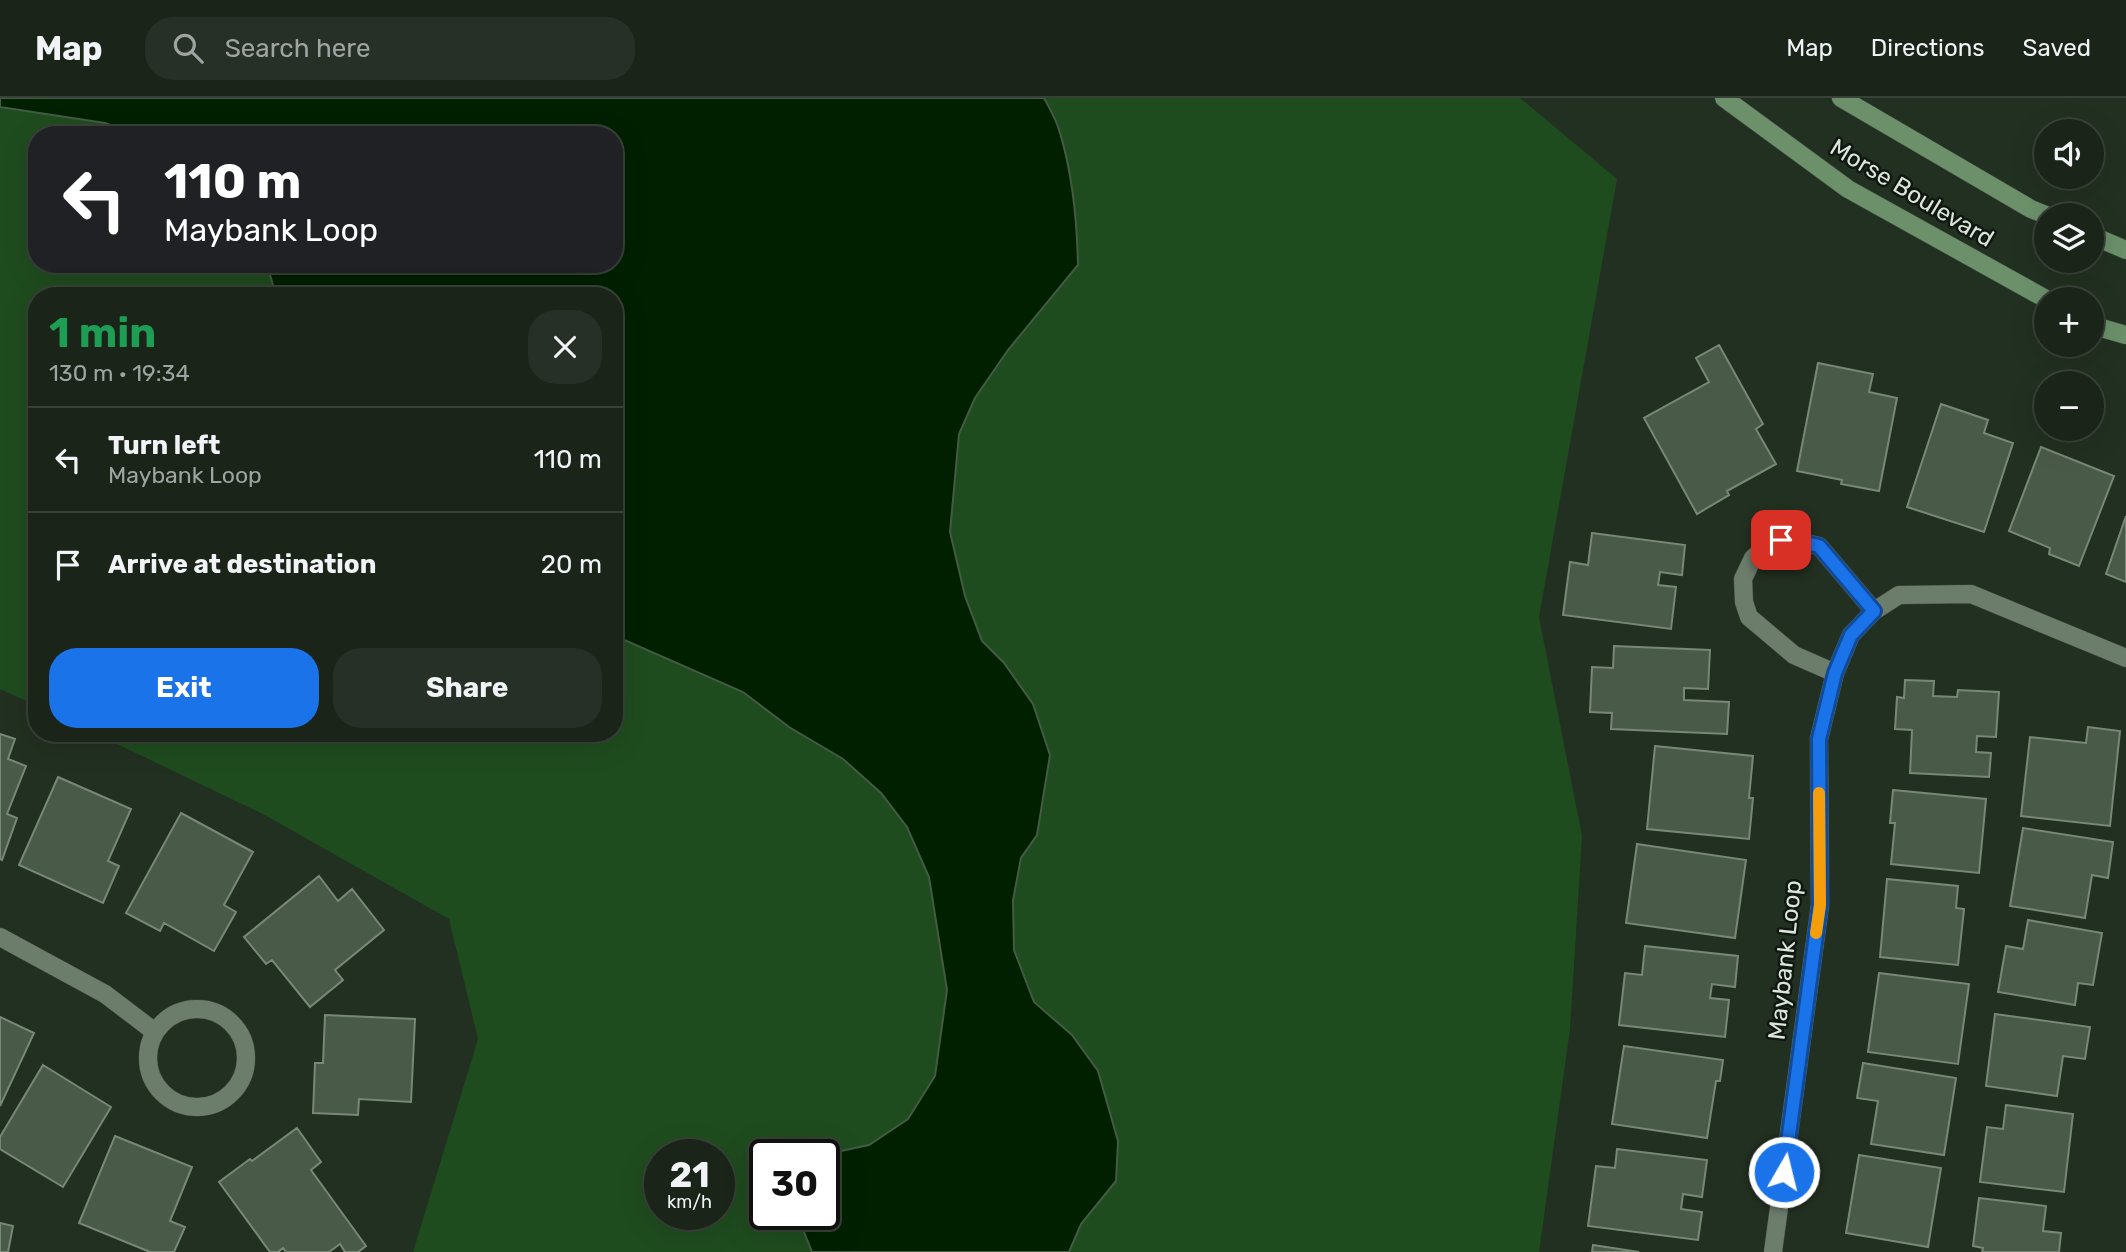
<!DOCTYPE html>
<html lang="en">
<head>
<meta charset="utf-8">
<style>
  body { margin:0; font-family:Rubik,sans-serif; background:#273026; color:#f1f3f6; height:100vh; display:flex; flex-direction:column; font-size:26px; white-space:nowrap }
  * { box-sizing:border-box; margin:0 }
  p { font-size:23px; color:#9fa4a2 }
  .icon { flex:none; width:38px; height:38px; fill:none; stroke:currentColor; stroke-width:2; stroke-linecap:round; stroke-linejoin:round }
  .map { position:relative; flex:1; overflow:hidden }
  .drawer { position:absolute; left:28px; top:189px; width:595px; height:455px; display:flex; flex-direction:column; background:#1a2419; border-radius:28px; box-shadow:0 7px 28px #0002,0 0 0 2px #384138 }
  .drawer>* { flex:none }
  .banner { position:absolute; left:28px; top:28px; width:595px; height:147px; border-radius:28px; box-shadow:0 7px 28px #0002,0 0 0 2px #384138; background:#202124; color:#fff; overflow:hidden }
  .fabs { position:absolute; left:2034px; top:21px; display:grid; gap:14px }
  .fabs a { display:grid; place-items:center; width:70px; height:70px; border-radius:50%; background:#1a2419; box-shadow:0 7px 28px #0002,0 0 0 2px #384138; font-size:35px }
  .speed { position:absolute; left:644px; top:1041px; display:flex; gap:14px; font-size:35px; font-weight:700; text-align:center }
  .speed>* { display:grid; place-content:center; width:91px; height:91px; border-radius:50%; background:#1a2419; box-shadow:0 7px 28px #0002,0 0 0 2px #384138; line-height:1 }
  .speed small { font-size:18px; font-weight:400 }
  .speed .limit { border:4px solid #111; border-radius:10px; background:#fff; color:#111 }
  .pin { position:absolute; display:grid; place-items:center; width:60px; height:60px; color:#fff; margin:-30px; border-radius:14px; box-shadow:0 4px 10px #0006 }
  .me { position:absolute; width:77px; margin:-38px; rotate:8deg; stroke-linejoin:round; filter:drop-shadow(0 0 5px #0008) }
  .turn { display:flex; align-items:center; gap:24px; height:147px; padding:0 21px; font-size:32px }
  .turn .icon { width:91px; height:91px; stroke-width:2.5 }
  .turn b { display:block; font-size:49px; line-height:60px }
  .round { display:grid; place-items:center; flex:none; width:74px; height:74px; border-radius:28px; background:#273026 }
  .overview { display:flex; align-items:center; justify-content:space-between; height:119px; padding:0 21px }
  h1 { font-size:42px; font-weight:700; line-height:52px; color:#1e9e55 }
  .action { display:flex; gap:14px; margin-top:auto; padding:14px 21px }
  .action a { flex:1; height:80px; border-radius:28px; background:#1a73e8; color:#fff; font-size:28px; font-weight:700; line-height:80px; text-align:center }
  .action a+a { background:#273026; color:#f1f3f6 }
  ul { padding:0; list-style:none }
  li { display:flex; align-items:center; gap:21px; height:105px; padding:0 21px; border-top:2px solid #384138 }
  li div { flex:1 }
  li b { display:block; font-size:26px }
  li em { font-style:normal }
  header { display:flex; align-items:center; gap:42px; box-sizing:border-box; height:98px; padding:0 35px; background:#1a2419; border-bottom:2px solid #384138 }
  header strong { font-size:33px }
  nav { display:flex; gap:38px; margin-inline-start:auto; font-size:24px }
  .search { width:490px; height:63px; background:#273026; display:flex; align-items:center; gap:18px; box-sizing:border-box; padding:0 24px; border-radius:28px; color:#9fa4a2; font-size:26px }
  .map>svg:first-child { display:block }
  .green { fill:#1f4c1f; fill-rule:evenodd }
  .water { fill:#002000; stroke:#425b42; stroke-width:2 }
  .building { fill:#4a5a49; stroke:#778876; stroke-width:2 }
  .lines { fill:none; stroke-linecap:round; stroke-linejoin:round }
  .minor-casing { stroke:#414d40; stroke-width:19 }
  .secondary-casing { stroke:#414d40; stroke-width:19 }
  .minor { stroke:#6d7d6c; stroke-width:18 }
  .secondary { stroke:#6b906a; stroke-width:18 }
  .route-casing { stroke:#114b97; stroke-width:18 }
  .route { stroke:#1a73e8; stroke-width:12 }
  .slow { stroke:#f59e0b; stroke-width:12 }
  .labels { text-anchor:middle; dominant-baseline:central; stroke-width:5; stroke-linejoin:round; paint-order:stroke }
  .street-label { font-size:24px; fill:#dce5db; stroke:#101610 }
</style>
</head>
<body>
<header>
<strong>Map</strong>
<div class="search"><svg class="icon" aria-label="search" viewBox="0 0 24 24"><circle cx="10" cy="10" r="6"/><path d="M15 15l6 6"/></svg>Search here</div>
<nav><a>Map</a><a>Directions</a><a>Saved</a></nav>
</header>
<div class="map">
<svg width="2126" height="1154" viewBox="0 0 2126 1154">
  <rect width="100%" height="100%" fill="#223021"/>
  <!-- green -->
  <path class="green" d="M 0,0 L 1520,0 L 1617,81 L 1539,519 L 1582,738 L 1570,931 L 1539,1154 L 413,1154 L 478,941 L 449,821 L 263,716 L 94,635 L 614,635 L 614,198 L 37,198 L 37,608 L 0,591 ZM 37,37 L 614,37 L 614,166 L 37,166 ZM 660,1057 L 719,1057 L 719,1116 L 660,1116 ZM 765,1057 L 824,1057 L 824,1116 L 765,1116 Z"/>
  <!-- water -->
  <path class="water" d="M 0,0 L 1044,0 C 1050,11 1057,23 1060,35 C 1073,78 1077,122 1078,167 L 1008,252 L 975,300 L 959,336 L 950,434 L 965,498 L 982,543 L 1004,565 L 1033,606 L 1050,657 L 1037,737 L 1021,760 L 1013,802 L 1014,852 L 1034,904 L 1072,937 L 1098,973 L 1118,1043 L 1116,1083 L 1081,1126 L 1069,1154 L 812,1154 L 797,1117 L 824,1116 L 824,1057 L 770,1057 L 770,1048 L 841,1053 L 869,1047 L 908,1021 L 935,978 L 947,892 L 929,779 L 907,729 L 881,695 L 843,661 L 789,629 L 743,594 L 622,541 L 614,535 L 614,198 L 276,198 L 267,166 L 614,166 L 614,37 L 137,37 L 105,25 L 0,9 Z"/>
  <!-- building -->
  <path class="building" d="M 1719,247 L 1763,326 L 1756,331 L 1776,366 L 1727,393 L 1729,397 L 1697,416 L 1644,320 L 1709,284 L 1696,260 Z
    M 1818,265 L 1873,276 L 1869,294 L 1897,300 L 1879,393 L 1841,386 L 1842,382 L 1797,373 Z
    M 1941,306 L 1988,322 L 1984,335 L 2013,345 L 1984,434 L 1907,409 Z
    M 2041,349 L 2114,378 L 2079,468 L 2049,456 L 2050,450 L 2009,433 Z
    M 2126,418 L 2126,484 L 2106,476 Z
    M 1592,435 L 1685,447 L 1682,477 L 1660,474 L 1658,487 L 1676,489 L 1671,531 L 1563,517 L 1570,464 L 1588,467 Z
    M 1614,548 L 1710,552 L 1708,591 L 1684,590 L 1684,602 L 1729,604 L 1727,636 L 1611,631 L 1612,615 L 1590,614 L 1592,569 L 1613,570 Z
    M 1905,582 L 1934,583 L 1933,598 L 1957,599 L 1958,592 L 1999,594 L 1996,639 L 1977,638 L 1976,654 L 1991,655 L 1989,679 L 1910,675 L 1912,632 L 1895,631 L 1897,599 L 1904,600 Z
    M 2088,629 L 2120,633 L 2110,728 L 2021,718 L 2030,639 L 2086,645 Z
    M 0,636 L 15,641 L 8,661 L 26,668 L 7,716 L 17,720 L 2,762 L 0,761 Z
    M 1655,648 L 1753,658 L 1749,700 L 1753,700 L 1749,741 L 1647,731 Z
    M 58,679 L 131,711 L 108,763 L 119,768 L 103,805 L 19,767 Z
    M 1893,692 L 1986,701 L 1979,775 L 1891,766 L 1895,725 L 1890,725 Z
    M 181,715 L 253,754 L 224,807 L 236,814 L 214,853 L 164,825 L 160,833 L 126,815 Z
    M 2023,730 L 2113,744 L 2108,780 L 2092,777 L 2085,820 L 2010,808 Z
    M 1637,746 L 1746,762 L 1735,840 L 1626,825 Z
    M 319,778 L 338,803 L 352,791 L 384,832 L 335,872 L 343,882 L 310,909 L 272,862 L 266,866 L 244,839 Z
    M 1887,781 L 1958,788 L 1956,810 L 1964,811 L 1958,867 L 1880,859 Z
    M 2028,822 L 2102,835 L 2093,887 L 2078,885 L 2075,907 L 1998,894 L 2006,848 L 2023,851 Z
    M 1645,848 L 1738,858 L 1735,889 L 1712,886 L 1710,900 L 1729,902 L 1725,939 L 1619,927 L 1625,875 L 1642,877 Z
    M 1879,875 L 1969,886 L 1958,966 L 1868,954 Z
    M 1995,916 L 2090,929 L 2085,961 L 2063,958 L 2057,998 L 1986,988 Z
    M 325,917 L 415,921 L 411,1004 L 359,1001 L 358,1017 L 313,1015 L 315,965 L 323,965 Z
    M 0,919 L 34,935 L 0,1008 Z
    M 1624,948 L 1723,962 L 1720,983 L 1716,983 L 1707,1040 L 1612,1026 Z
    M 1863,965 L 1956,980 L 1944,1057 L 1871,1046 L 1878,1003 L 1857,1000 Z
    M 43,967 L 111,1009 L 63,1089 L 0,1051 L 0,1039 Z
    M 2006,1007 L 2073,1016 L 2064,1094 L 1980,1084 L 1987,1029 L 2003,1031 Z
    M 297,1030 L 321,1064 L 311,1072 L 366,1148 L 358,1154 L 345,1154 L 340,1146 L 329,1154 L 286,1154 L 283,1150 L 278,1154 L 270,1154 L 219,1084 L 250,1061 L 252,1063 Z
    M 115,1038 L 192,1069 L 170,1123 L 185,1129 L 174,1154 L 150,1154 L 79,1125 Z
    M 1617,1051 L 1707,1062 L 1702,1099 L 1683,1096 L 1681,1111 L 1702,1114 L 1698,1142 L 1588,1128 L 1596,1068 L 1615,1070 Z
    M 1859,1057 L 1941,1070 L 1928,1149 L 1846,1135 Z
    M 1979,1100 L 2046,1108 L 2043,1133 L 2061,1135 L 2059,1154 L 1982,1154 L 1983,1150 L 1973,1148 Z
    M 0,1125 L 13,1128 L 8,1154 L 0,1154 Z
    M 1593,1147 L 1639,1154 L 1592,1154 Z"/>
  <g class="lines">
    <!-- minor casing -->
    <g class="minor-casing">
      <path id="minor" d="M 1835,575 L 1794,557 L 1749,519 L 1744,504 L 1743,481 L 1753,460 L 1766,449 L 1781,442 L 1797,443 L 1819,448 L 1874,513
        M 0,839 L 105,896 L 155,934
        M148 960a49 49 0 1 1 98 0a49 49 0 1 1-98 0Z
        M 1773,1154 L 1820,807 L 1819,641 L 1835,575 L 1851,537 L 1874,513 L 1899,497 L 1971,496 L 2126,560"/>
    </g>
    <!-- secondary casing -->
    <g class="secondary-casing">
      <path id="secondary" d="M 1724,0 L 1848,91 L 2046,201
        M 1841,0 L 2031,111 L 2046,117
        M 2091,137 L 2126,152
        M 2091,227 L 2126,237"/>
    </g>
    <!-- minor -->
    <use href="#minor" class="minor"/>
    <!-- secondary -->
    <use href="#secondary" class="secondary"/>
  </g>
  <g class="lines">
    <!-- route casing -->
    <g class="route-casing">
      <path id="route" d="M 1781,442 L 1797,443 L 1819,448 L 1874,513 L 1851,537 L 1835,575 L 1819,641 L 1820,807 L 1784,1074"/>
    </g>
    <!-- route -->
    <use href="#route" class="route"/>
    <!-- slow -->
    <path class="slow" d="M 1816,835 L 1820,807 L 1819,695"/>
  </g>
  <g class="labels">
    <!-- street labels -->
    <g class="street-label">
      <text transform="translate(1912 95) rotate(31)">Morse Boulevard</text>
      <text transform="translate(1785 862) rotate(-84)">Maybank Loop</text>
    </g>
  </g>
</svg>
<div class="fabs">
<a><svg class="icon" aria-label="sound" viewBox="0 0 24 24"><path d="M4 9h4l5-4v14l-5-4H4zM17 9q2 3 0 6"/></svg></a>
<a><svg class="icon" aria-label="layers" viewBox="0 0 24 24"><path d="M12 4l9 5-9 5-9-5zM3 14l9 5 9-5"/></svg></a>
<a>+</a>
<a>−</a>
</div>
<div class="speed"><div>21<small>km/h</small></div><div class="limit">30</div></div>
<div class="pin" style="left:1781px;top:442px;background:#d93025"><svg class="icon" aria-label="arrive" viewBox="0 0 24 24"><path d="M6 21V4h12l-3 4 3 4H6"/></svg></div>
<svg class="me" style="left:1784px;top:1074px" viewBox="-20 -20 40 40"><circle r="17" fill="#1a73e8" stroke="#fff" stroke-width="3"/><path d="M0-11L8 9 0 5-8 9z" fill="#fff"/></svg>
<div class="banner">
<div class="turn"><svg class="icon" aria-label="left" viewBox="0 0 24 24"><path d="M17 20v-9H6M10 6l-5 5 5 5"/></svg><div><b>110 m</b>Maybank Loop</div></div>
</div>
<section class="drawer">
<div class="overview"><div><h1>1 min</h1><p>130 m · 19:34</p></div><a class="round"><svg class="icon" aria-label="close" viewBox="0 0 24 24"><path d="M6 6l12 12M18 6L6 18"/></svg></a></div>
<ul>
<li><svg class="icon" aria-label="left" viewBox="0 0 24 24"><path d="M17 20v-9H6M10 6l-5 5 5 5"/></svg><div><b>Turn left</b><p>Maybank Loop</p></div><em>110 m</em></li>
<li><svg class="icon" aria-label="arrive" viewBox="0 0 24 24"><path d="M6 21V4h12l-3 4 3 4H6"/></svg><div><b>Arrive at destination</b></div><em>20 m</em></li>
</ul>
<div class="action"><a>Exit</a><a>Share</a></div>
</section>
</div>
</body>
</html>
